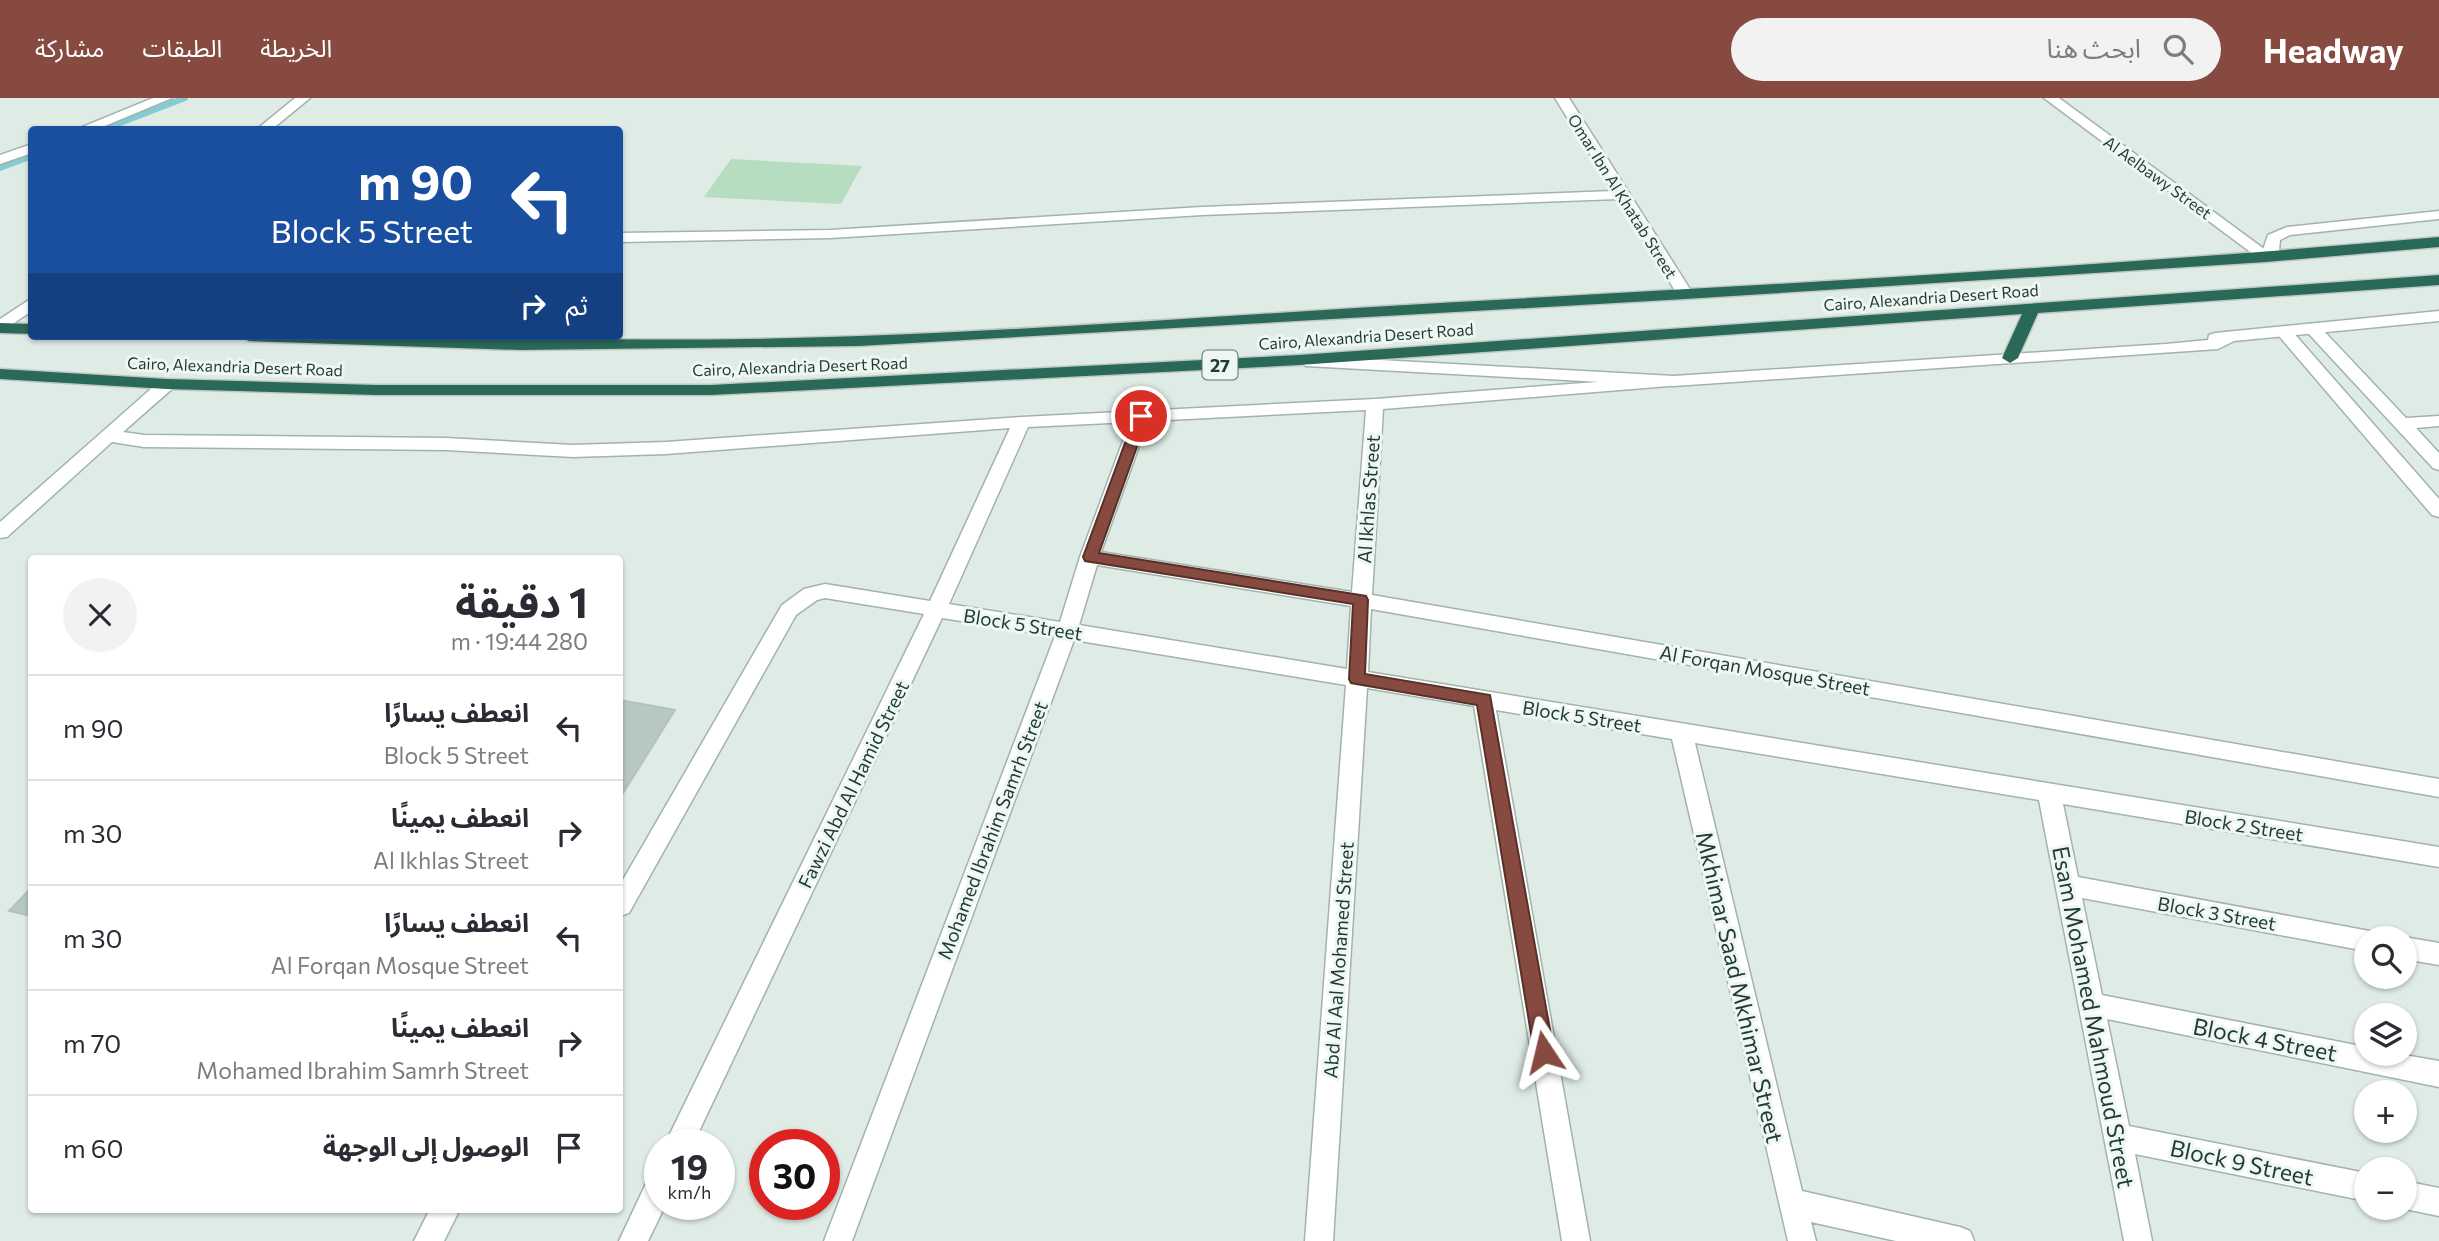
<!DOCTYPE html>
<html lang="ar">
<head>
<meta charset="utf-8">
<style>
  body { margin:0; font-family:Commissioner,"Noto Sans Arabic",sans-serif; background:#f2f2f3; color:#2b2b33; direction:rtl; height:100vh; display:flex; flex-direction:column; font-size:26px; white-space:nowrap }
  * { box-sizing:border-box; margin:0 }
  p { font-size:23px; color:#7c7c81 }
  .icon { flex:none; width:38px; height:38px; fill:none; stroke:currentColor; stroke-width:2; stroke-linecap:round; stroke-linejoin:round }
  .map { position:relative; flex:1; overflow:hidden; direction:ltr }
  .side { position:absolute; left:28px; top:457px; width:595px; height:658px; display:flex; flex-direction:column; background:#fff; border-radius:7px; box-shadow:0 2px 5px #0004; direction:rtl }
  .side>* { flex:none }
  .hud { position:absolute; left:28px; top:28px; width:595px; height:214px; border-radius:7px; box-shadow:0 2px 5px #0004; direction:rtl; background:#1a4fa0; color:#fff; overflow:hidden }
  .buttons { position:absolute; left:2354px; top:828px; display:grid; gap:14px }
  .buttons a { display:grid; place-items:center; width:63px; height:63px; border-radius:50%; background:#fff; box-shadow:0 2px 5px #0004; font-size:35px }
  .speed { position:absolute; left:644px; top:1031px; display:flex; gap:14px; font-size:35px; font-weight:700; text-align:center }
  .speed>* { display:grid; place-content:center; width:91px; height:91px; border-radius:50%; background:#fff; box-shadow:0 2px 5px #0004; line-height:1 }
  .speed small { font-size:18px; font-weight:400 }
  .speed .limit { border:10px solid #d22; background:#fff; color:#111 }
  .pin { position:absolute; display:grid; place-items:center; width:60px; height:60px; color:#fff; margin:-30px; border:4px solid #fff; border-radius:50%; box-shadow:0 2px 7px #0007 }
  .me { position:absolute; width:77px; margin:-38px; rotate:350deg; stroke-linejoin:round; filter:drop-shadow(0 0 5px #0008) }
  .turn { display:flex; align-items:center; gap:24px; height:147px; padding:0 35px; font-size:32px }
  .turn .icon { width:91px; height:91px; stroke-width:2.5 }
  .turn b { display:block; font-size:49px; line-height:60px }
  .then { display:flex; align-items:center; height:66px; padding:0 35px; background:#0003; gap:14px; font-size:26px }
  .round { display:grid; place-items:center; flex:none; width:74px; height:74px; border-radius:37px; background:#f2f2f3 }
  .summary { display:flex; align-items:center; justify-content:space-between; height:119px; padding:0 35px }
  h1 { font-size:42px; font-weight:700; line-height:52px }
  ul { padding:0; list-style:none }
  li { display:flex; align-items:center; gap:21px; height:105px; padding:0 35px; border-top:2px solid #e1e1e2 }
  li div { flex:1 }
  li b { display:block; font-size:26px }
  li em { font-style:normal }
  header { display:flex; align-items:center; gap:42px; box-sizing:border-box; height:98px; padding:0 35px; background:#874a40; color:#fff }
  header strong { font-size:33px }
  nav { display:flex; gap:38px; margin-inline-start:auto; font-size:24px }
  .search { width:490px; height:63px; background:#f2f2f3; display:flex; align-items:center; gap:18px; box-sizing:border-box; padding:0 24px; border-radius:38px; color:#7c7c81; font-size:26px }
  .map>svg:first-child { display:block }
  .green { fill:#b6ddbf }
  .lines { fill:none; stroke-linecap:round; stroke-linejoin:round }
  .stream { stroke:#84cbd2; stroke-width:6 }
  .building { fill:#b7c8c0; stroke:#b1c4bb; stroke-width:2 }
  .minor-casing { stroke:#a2b3ac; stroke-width:3 }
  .tertiary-casing { stroke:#a2b3ac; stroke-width:3 }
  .motorway-casing { stroke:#c0c8c6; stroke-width:3 }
  .minor { fill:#fff; fill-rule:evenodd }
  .tertiary { fill:#fff; fill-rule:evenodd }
  .motorway { fill:#2a6858; fill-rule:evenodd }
  .route { fill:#874a40; stroke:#58302a; stroke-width:2 }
  .labels { text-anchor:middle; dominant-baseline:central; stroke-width:6; stroke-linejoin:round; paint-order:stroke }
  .far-street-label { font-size:16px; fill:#1f3b32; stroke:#eff7f3 }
  .shield { fill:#eff7f3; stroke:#5d736c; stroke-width:2 }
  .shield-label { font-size:18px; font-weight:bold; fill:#1f3b32 }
  .street-label { font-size:19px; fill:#1f3b32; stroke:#eff7f3 }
  .near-street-label { font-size:23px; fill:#1f3b32; stroke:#eff7f3 }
</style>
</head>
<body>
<header>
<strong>Headway</strong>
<div class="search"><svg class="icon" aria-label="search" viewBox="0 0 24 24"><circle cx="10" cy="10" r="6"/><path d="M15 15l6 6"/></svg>ابحث هنا</div>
<nav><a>الخريطة</a><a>الطبقات</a><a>مشاركة</a></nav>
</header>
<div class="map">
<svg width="2439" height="1143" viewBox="0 0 2439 1143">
  <rect width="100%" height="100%" fill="#dfebe5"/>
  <!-- green -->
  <path class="green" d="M 731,61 L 862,68 L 841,106 L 704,99 Z"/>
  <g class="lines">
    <!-- stream -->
    <path class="stream" d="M 102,32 L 185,0
      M 0,70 L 32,58"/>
  </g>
  <!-- building -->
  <path class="building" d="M 620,602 L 675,612 L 620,700 Z
    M 32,789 L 32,818 L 9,813 Z"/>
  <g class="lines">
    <!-- minor casing -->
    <g class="minor-casing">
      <path id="minor" d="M 153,0 L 172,0 L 95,32 L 75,32 Z
        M 1555,0 L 1569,0 L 1693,196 L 1691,199 L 1679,199 L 1618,101 L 1202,117 L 830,140 L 620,144 L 620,135 L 830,132 L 1202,109 L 1613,93 Z
        M 2044,0 L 2059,0 L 2271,156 L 2274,159 L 2271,162 L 2261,162 Z
        M 32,46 L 32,55 L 0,66 L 0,57 Z
        M 2314,227 L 2320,229 L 2406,320 L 2439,318 L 2439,328 L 2416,330 L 2439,355 L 2439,372 L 2433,370 L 2308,235 L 2306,232 L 2308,229 Z
        M 2285,230 L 2291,232 L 2439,401 L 2439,419 L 2432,417 L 2279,238 L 2277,235 L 2279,232 Z
        M 1663,279 L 1669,280 L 1672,284 L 1669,288 L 1383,311 L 1372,497 L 2439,681 L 2439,699 L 1371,511 L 1368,574 L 2439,749 L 2439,769 L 2063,706 L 2078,779 L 2375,834 L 2377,840 L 2366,840 L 2366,853 L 2082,800 L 2102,897 L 2366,949 L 2366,956 L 2399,956 L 2439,963 L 2439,989 L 2107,921 L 2129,1028 L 2366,1075 L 2366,1103 L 2135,1056 L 2152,1143 L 2124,1143 L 2039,702 L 1695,645 L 1802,1093 L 1960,1129 L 1970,1133 L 1974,1143 L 1896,1143 L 1811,1124 L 1816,1143 L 1788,1143 L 1672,641 L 1496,612 L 1590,1143 L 1562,1143 L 1474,608 L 1367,590 L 1333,1143 L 1305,1143 L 1346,587 L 1074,542 L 852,1143 L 824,1143 L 1055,538 L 942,520 L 693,1046 L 665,1046 L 924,516 L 825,500 L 817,502 L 796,517 L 629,815 L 620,818 L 620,787 L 782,507 L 804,491 L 825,486 L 930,503 L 1010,330 L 666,356 L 573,359 L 446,352 L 144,349 L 112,344 L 7,439 L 0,440 L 0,424 L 161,282 L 173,282 L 176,286 L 173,290 L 123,334 L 144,337 L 446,340 L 573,347 L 666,344 L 1022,319 L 1375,301 ZM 1366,312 L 1352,494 L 1101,454 L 1148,323 ZM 1130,324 L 1080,459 L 1060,524 L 949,506 L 1028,329 ZM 1097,467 L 1351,508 L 1347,571 L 1079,527 Z
        M 2404,839 L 2439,845 L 2439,867 L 2404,861 L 2404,840 L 2401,840 Z
        M 660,1073 L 660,1106 L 666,1106 L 648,1143 L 619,1143 L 650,1077 Z
        M 2404,1083 L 2439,1090 L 2439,1118 L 2400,1110 L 2404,1110 Z
        M 430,1111 L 460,1111 L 444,1143 L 414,1143 Z"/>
    </g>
    <!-- tertiary casing -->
    <g class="tertiary-casing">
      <path id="tertiary" d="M 295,0 L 310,0 L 271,32 L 256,32 Z
        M 2439,113 L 2439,121 L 2290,137 L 2280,142 L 2279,152 L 2282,158 L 2274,163 L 2269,161 L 2263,152 L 2268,137 L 2287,129 Z
        M 32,200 L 32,213 L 0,234 L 0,221 Z
        M 2439,213 L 2439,223 L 2234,243 L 2218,251 L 1674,288 L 1306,268 L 1298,263 L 1306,258 L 1674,278 L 2166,246 L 2208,242 L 2209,237 L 2215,235 Z"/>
    </g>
    <!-- motorway casing -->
    <g class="motorway-casing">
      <path id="motorway" d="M 2439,139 L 2439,149 L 2266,164 L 1685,201 L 859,248 L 520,252 L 249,243 L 241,238 C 447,238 654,246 860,238 C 1059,231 1258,215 1457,204 C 1784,186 2112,168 2439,139 Z
        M 2439,177 L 2439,187 L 2038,215 L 2018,260 L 2010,265 L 2002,260 L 2022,216 L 1299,267 L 711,297 L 376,297 L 167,291 L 0,281 L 0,271 L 167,281 L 376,287 L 711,287 L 1299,257 Z
        M 0,225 L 32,226 L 32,236 L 0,235 Z"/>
    </g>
    <!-- minor -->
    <use href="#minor" class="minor"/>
    <!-- tertiary -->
    <use href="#tertiary" class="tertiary"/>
    <!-- motorway -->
    <use href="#motorway" class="motorway"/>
  </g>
  <!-- route -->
  <path class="route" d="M 1141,314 L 1148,318 L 1099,455 L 1366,498 L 1368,502 L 1365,576 L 1490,597 L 1554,954 L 1551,960 L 1544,963 L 1537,960 L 1534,954 L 1477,607 L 1351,585 L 1349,581 L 1353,506 L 1085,463 L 1083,459 L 1135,318 Z"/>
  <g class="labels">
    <!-- far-street labels -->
    <g class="far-street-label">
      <text transform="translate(2158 79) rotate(36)">Al Aelbawy Street</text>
      <text transform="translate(1623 98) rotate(58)">Omar Ibn Al Khatab Street</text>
      <text transform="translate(1931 199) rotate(-4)">Cairo, Alexandria Desert Road</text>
      <text transform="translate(1366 238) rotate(-4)">Cairo, Alexandria Desert Road</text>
      <text transform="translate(235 268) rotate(2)">Cairo, Alexandria Desert Road</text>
      <text transform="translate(800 268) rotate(-2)">Cairo, Alexandria Desert Road</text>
    </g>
    <!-- shield labels -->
    <rect class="shield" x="1202.5" y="252.5" width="35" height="29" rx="5"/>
    <g class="shield-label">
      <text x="1220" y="267">27</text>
    </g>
    <!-- street labels -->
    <g class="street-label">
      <text transform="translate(1368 401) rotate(-86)">Al Ikhlas Street</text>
      <text transform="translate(1023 526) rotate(9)">Block 5 Street</text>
      <text transform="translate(1765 572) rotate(10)">Al Forqan Mosque Street</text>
      <text transform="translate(1582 618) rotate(9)">Block 5 Street</text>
      <text transform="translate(853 686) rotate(-64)">Fawzi Abd Al Hamid Street</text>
      <text transform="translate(2244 727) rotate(9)">Block 2 Street</text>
      <text transform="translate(992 732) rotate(-69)">Mohamed Ibrahim Samrh Street</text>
      <text transform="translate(2217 815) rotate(10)">Block 3 Street</text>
      <text transform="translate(1338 862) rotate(-86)">Abd Al Aal Mohamed Street</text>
    </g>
    <!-- near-street labels -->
    <g class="near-street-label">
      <text transform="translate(1740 889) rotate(77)">Mkhimar Saad Mkhimar Street</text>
      <text transform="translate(2094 919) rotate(79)">Esam Mohamed Mahmoud Street</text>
      <text transform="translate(2265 941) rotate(11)">Block 4 Street</text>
      <text transform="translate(2242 1064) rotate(12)">Block 9 Street</text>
    </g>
  </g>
</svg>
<div class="buttons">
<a><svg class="icon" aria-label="search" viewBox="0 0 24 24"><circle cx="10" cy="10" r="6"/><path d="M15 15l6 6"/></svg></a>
<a><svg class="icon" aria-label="layers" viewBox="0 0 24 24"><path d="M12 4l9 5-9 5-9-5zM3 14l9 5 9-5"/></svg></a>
<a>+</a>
<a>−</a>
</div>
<div class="speed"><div>19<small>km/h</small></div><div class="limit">30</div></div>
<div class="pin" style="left:1141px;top:318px;background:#d93025"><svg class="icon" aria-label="arrive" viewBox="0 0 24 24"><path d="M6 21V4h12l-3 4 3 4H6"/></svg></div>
<svg class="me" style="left:1544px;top:954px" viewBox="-20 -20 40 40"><path d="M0-17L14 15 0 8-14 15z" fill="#874a40" stroke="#fff" stroke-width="4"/></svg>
<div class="hud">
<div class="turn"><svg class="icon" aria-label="left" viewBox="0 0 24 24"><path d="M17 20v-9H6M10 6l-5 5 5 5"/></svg><div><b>90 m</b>Block 5 Street</div></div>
<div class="then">ثم<svg class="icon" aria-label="right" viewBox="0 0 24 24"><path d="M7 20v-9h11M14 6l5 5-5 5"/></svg></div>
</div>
<section class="side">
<div class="summary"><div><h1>1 دقيقة</h1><p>280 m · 19:44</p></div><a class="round"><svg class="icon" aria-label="close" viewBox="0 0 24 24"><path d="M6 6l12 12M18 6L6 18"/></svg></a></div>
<ul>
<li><svg class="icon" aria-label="left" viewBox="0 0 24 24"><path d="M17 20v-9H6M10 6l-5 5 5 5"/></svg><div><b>انعطف يسارًا</b><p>Block 5 Street</p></div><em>90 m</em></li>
<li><svg class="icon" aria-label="right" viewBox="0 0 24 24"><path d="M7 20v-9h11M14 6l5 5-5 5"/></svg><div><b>انعطف يمينًا</b><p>Al Ikhlas Street</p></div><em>30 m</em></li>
<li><svg class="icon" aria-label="left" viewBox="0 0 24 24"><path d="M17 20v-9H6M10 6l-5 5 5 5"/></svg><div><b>انعطف يسارًا</b><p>Al Forqan Mosque Street</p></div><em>30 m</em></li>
<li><svg class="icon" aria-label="right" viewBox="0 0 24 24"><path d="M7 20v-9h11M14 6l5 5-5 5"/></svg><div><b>انعطف يمينًا</b><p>Mohamed Ibrahim Samrh Street</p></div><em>70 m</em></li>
<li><svg class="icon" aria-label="arrive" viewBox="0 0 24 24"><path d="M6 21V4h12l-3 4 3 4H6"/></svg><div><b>الوصول إلى الوجهة</b></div><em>60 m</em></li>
</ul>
</section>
</div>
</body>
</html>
